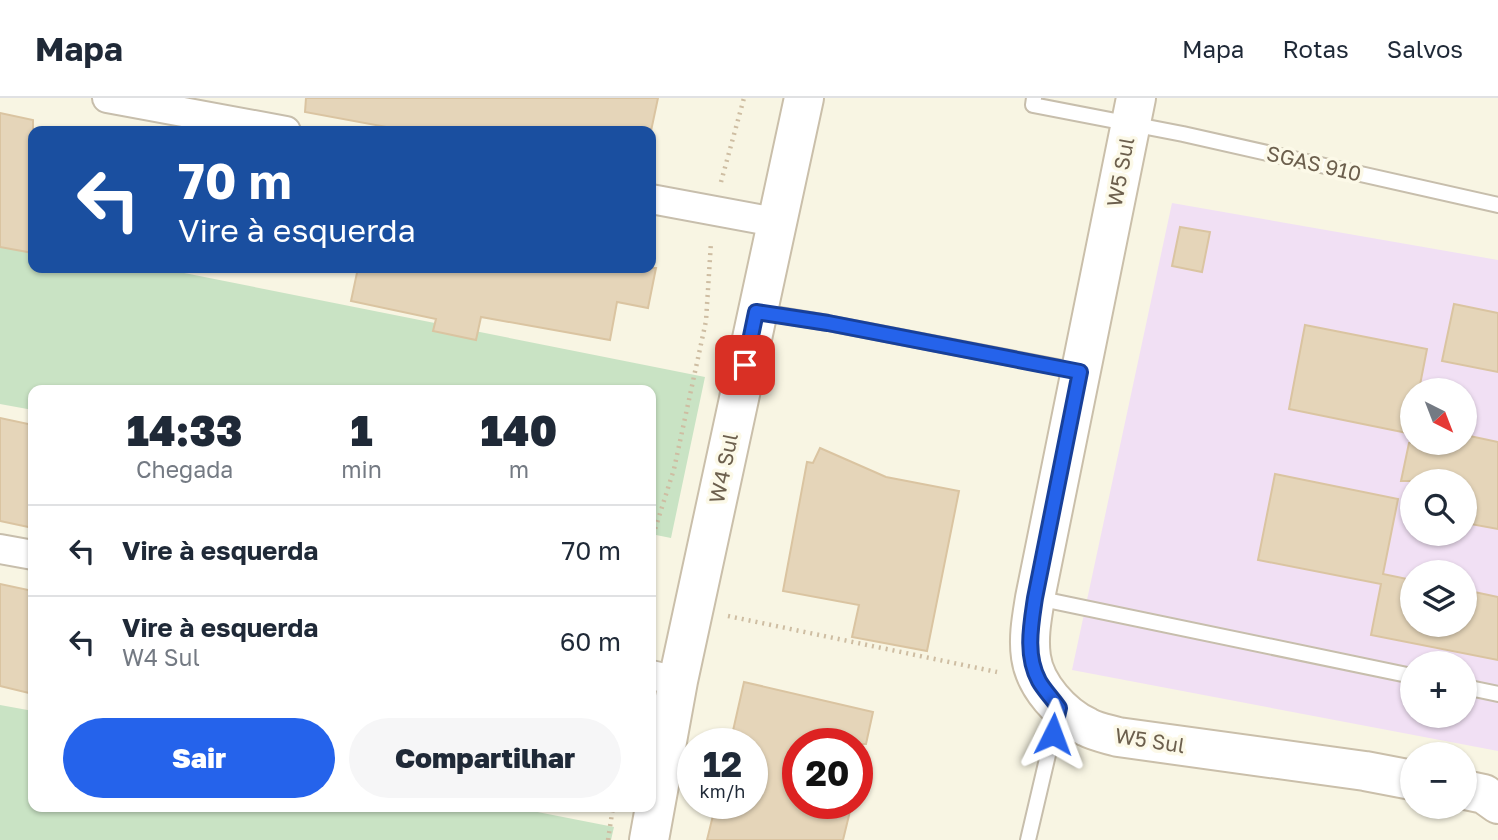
<!DOCTYPE html>
<html lang="pt">
<head>
<meta charset="utf-8">
<style>
  body { margin:0; font-family:"Golos Text",sans-serif; background:#f6f6f7; color:#1f2937; height:100vh; display:flex; flex-direction:column; font-size:26px; white-space:nowrap }
  * { box-sizing:border-box; margin:0 }
  p { font-size:23px; color:#747a83 }
  .icon { flex:none; width:38px; height:38px; fill:none; stroke:currentColor; stroke-width:2; stroke-linecap:round; stroke-linejoin:round }
  .map { position:relative; flex:1; overflow:hidden }
  .panel { position:absolute; left:28px; top:287px; width:628px; height:427px; display:flex; flex-direction:column; background:#fff; border-radius:14px; box-shadow:0 2px 5px #0004 }
  .panel>* { flex:none }
  .guide { position:absolute; left:28px; top:28px; width:628px; height:147px; border-radius:14px; box-shadow:0 2px 5px #0004; background:#1a4fa0; color:#fff; overflow:hidden }
  .needle { width:46px; rotate:138deg }
  .buttons { position:absolute; left:1400px; top:280px; display:grid; gap:14px }
  .buttons a { display:grid; place-items:center; width:77px; height:77px; border-radius:50%; background:#fff; box-shadow:0 2px 5px #0004; font-size:35px }
  .speed { position:absolute; left:677px; top:630px; display:flex; gap:14px; font-size:35px; font-weight:700; text-align:center }
  .speed>* { display:grid; place-content:center; width:91px; height:91px; border-radius:50%; background:#fff; box-shadow:0 2px 5px #0004; line-height:1 }
  .speed small { font-size:18px; font-weight:400 }
  .speed .limit { border:10px solid #d22; background:#fff; color:#111 }
  .pin { position:absolute; display:grid; place-items:center; width:60px; height:60px; color:#fff; margin:-30px; border-radius:14px; box-shadow:0 4px 10px #0006 }
  .me { position:absolute; width:77px; margin:-38px; rotate:3deg; stroke-linejoin:round; filter:drop-shadow(0 0 5px #0008) }
  .turn { display:flex; align-items:center; gap:24px; height:147px; padding:0 35px; font-size:32px }
  .turn .icon { width:91px; height:91px; stroke-width:2.5 }
  .turn b { display:block; font-size:49px; line-height:60px }
  .eta { display:flex; justify-content:space-evenly; align-items:center; height:119px; text-align:center }
  .eta b { font-size:42px; font-weight:800; line-height:49px }
  .button { display:flex; gap:14px; margin-top:auto; padding:14px 35px }
  .button a { flex:1; height:80px; border-radius:42px; background:#2563eb; color:#fff; font-size:28px; font-weight:800; line-height:80px; text-align:center }
  .button a+a { background:#f6f6f7; color:#1f2937 }
  ul { padding:0; list-style:none }
  li { display:flex; align-items:center; gap:21px; height:91px; padding:0 35px; border-top:2px solid #e0e1e3 }
  li div { flex:1 }
  li b { display:block; font-size:26px }
  li em { font-style:normal }
  header { display:flex; align-items:center; gap:42px; box-sizing:border-box; height:98px; padding:0 35px; background:#fff; border-bottom:2px solid #e0e1e3 }
  header strong { font-size:33px }
  nav { display:flex; gap:38px; margin-inline-start:auto; font-size:24px }
  .map>svg:first-child { display:block }
  .education { fill:#f1e0f4; fill-rule:evenodd }
  .green { fill:#c9e3c4 }
  .building { fill:#e5d5b9; stroke:#dac4a1; stroke-width:2 }
  .lines { fill:none; stroke-linecap:round; stroke-linejoin:round }
  .lane-casing { stroke:#c7beac; stroke-width:18 }
  .street-casing { stroke:#c7beac; stroke-width:32 }
  .secondary-casing { stroke:#cabfaa; stroke-width:42 }
  .path { stroke:#cebda2; stroke-width:4.5; stroke-dasharray:2 5; stroke-linecap:butt }
  .lane { stroke:#fff; stroke-width:14 }
  .street { stroke:#fff; stroke-width:28 }
  .secondary { stroke:#fff; stroke-width:38 }
  .route-casing { stroke:#184099; stroke-width:18 }
  .route { stroke:#2563eb; stroke-width:12 }
  .labels { text-anchor:middle; dominant-baseline:central; stroke-width:7; stroke-linejoin:round; paint-order:stroke }
  .street-label { font-size:21px; fill:#6c5f4d; stroke:#fcf9e8 }
</style>
</head>
<body>
<header>
<strong>Mapa</strong>
<nav><a>Mapa</a><a>Rotas</a><a>Salvos</a></nav>
</header>
<div class="map">
<svg width="1498" height="742" viewBox="0 0 1498 742">
  <rect width="100%" height="100%" fill="#f8f5e3"/>
  <!-- education -->
  <path class="education" d="M 1172,105 L 1498,162 L 1498,653 L 1072,572 ZM 1412,292 L 1465,292 L 1465,345 L 1412,345 ZM 1412,383 L 1465,383 L 1465,436 L 1412,436 ZM 1412,474 L 1465,474 L 1465,527 L 1412,527 ZM 1412,565 L 1465,565 L 1465,618 L 1412,618 Z"/>
  <!-- green -->
  <path class="green" d="M 0,138 L 33,145 L 33,170 L 159,170 L 705,279 L 671,440 L 651,436 L 651,292 L 33,292 L 33,312 L 0,306 Z
    M 0,607 L 33,613 L 33,709 L 512,709 L 614,729 L 611,742 L 0,742 Z"/>
  <!-- building -->
  <path class="building" d="M 306,0 L 658,0 L 651,33 L 408,33 L 305,14 Z
    M 0,15 L 33,22 L 33,155 L 0,149 Z
    M 1180,129 L 1210,134 L 1202,174 L 1172,168 Z
    M 358,170 L 656,170 L 648,210 L 617,204 L 610,242 L 481,219 L 476,242 L 433,233 L 436,221 L 351,203 Z
    M 1454,206 L 1498,215 L 1498,274 L 1442,263 Z
    M 1305,227 L 1427,251 L 1419,292 L 1412,292 L 1412,336 L 1289,311 Z
    M 0,320 L 33,327 L 33,430 L 0,423 Z
    M 1465,337 L 1498,344 L 1498,431 L 1465,425 L 1465,383 L 1401,383 L 1409,345 L 1465,345 Z
    M 820,350 L 886,379 L 959,393 L 927,553 L 852,539 L 859,507 L 783,493 L 807,364 L 813,365 Z
    M 1275,376 L 1398,401 L 1383,476 L 1412,482 L 1412,527 L 1465,527 L 1465,492 L 1498,499 L 1498,562 L 1371,537 L 1381,486 L 1258,462 Z
    M 0,486 L 33,493 L 33,596 L 0,588 Z
    M 744,584 L 873,614 L 866,646 L 798,646 L 798,705 L 852,705 L 843,742 L 707,742 L 716,705 L 752,705 L 752,646 L 730,646 Z"/>
  <g class="lines">
    <!-- lane casing -->
    <g class="lane-casing">
      <path id="lane" d="M 1034,0 L 1033,7 L 1183,36 L 1498,107
        M 761,214 L 828,225 L 1078,273
        M 1037,500 L 1412,578
        M 1465,589 L 1498,596
        M 1028,742 L 1058,614"/>
    </g>
    <!-- street casing -->
    <g class="street-casing">
      <path id="street" d="M 107,0 L 286,33
        M 651,101 L 775,124
        M 0,451 L 33,457
        M 651,577 L 678,583"/>
    </g>
    <!-- secondary casing -->
    <g class="secondary-casing">
      <path id="secondary" d="M 1136,0 L 1035,500 C 1032,519 1028,539 1031,559 C 1035,588 1062,617 1087,629 C 1096,634 1108,636 1118,639 L 1365,673 L 1412,682
        M 1465,692 L 1484,696 L 1498,706
        M 649,742 L 678,583 L 804,0"/>
    </g>
    <!-- path -->
    <path class="path" d="M 721,84 L 744,0
      M 651,444 L 674,371 L 706,223 L 711,144
      M 728,518 L 997,574
      M 608,742 L 613,709"/>
    <!-- lane -->
    <use href="#lane" class="lane"/>
    <!-- street -->
    <use href="#street" class="street"/>
    <!-- secondary -->
    <use href="#secondary" class="secondary"/>
  </g>
  <g class="lines">
    <!-- route casing -->
    <g class="route-casing">
      <path id="route" d="M 745,267 L 756,214 L 828,225 L 1080,274 L 1035,500 C 1031,527 1025,557 1039,583 C 1044,592 1053,601 1059,610 L 1053,636"/>
    </g>
    <!-- route -->
    <use href="#route" class="route"/>
  </g>
  <g class="labels">
    <!-- street labels -->
    <g class="street-label">
      <text transform="translate(1314 65) rotate(13)">SGAS 910</text>
      <text transform="translate(1120 74) rotate(-79)">W5 Sul</text>
      <text transform="translate(723 370) rotate(-78)">W4 Sul</text>
      <text transform="translate(1150 642) rotate(9)">W5 Sul</text>
    </g>
  </g>
</svg>
<div class="buttons">
<a><svg class="needle" viewBox="-14 -14 28 28"><path d="M0-13l5 13h-10z" fill="#e53935"/><path d="M0 13l5-13h-10z" fill="#747a83"/></svg></a>
<a><svg class="icon" aria-label="search" viewBox="0 0 24 24"><circle cx="10" cy="10" r="6"/><path d="M15 15l6 6"/></svg></a>
<a><svg class="icon" aria-label="layers" viewBox="0 0 24 24"><path d="M12 4l9 5-9 5-9-5zM3 14l9 5 9-5"/></svg></a>
<a>+</a>
<a>−</a>
</div>
<div class="speed"><div>12<small>km/h</small></div><div class="limit">20</div></div>
<div class="pin" style="left:745px;top:267px;background:#d93025"><svg class="icon" aria-label="arrive" viewBox="0 0 24 24"><path d="M6 21V4h12l-3 4 3 4H6"/></svg></div>
<svg class="me" style="left:1053px;top:636px" viewBox="-20 -20 40 40"><path d="M0-17L14 15 0 8-14 15z" fill="#2563eb" stroke="#fff" stroke-width="4"/></svg>
<div class="guide">
<div class="turn"><svg class="icon" aria-label="left" viewBox="0 0 24 24"><path d="M17 20v-9H6M10 6l-5 5 5 5"/></svg><div><b>70 m</b>Vire à esquerda</div></div>
</div>
<section class="panel">
<div class="eta">
<div><b>14:33</b><p>Chegada</p></div>
<div><b>1</b><p>min</p></div>
<div><b>140</b><p>m</p></div>
</div>
<ul>
<li><svg class="icon" aria-label="left" viewBox="0 0 24 24"><path d="M17 20v-9H6M10 6l-5 5 5 5"/></svg><div><b>Vire à esquerda</b></div><em>70 m</em></li>
<li><svg class="icon" aria-label="left" viewBox="0 0 24 24"><path d="M17 20v-9H6M10 6l-5 5 5 5"/></svg><div><b>Vire à esquerda</b><p>W4 Sul</p></div><em>60 m</em></li>
</ul>
<div class="button"><a>Sair</a><a>Compartilhar</a></div>
</section>
</div>
</body>
</html>
